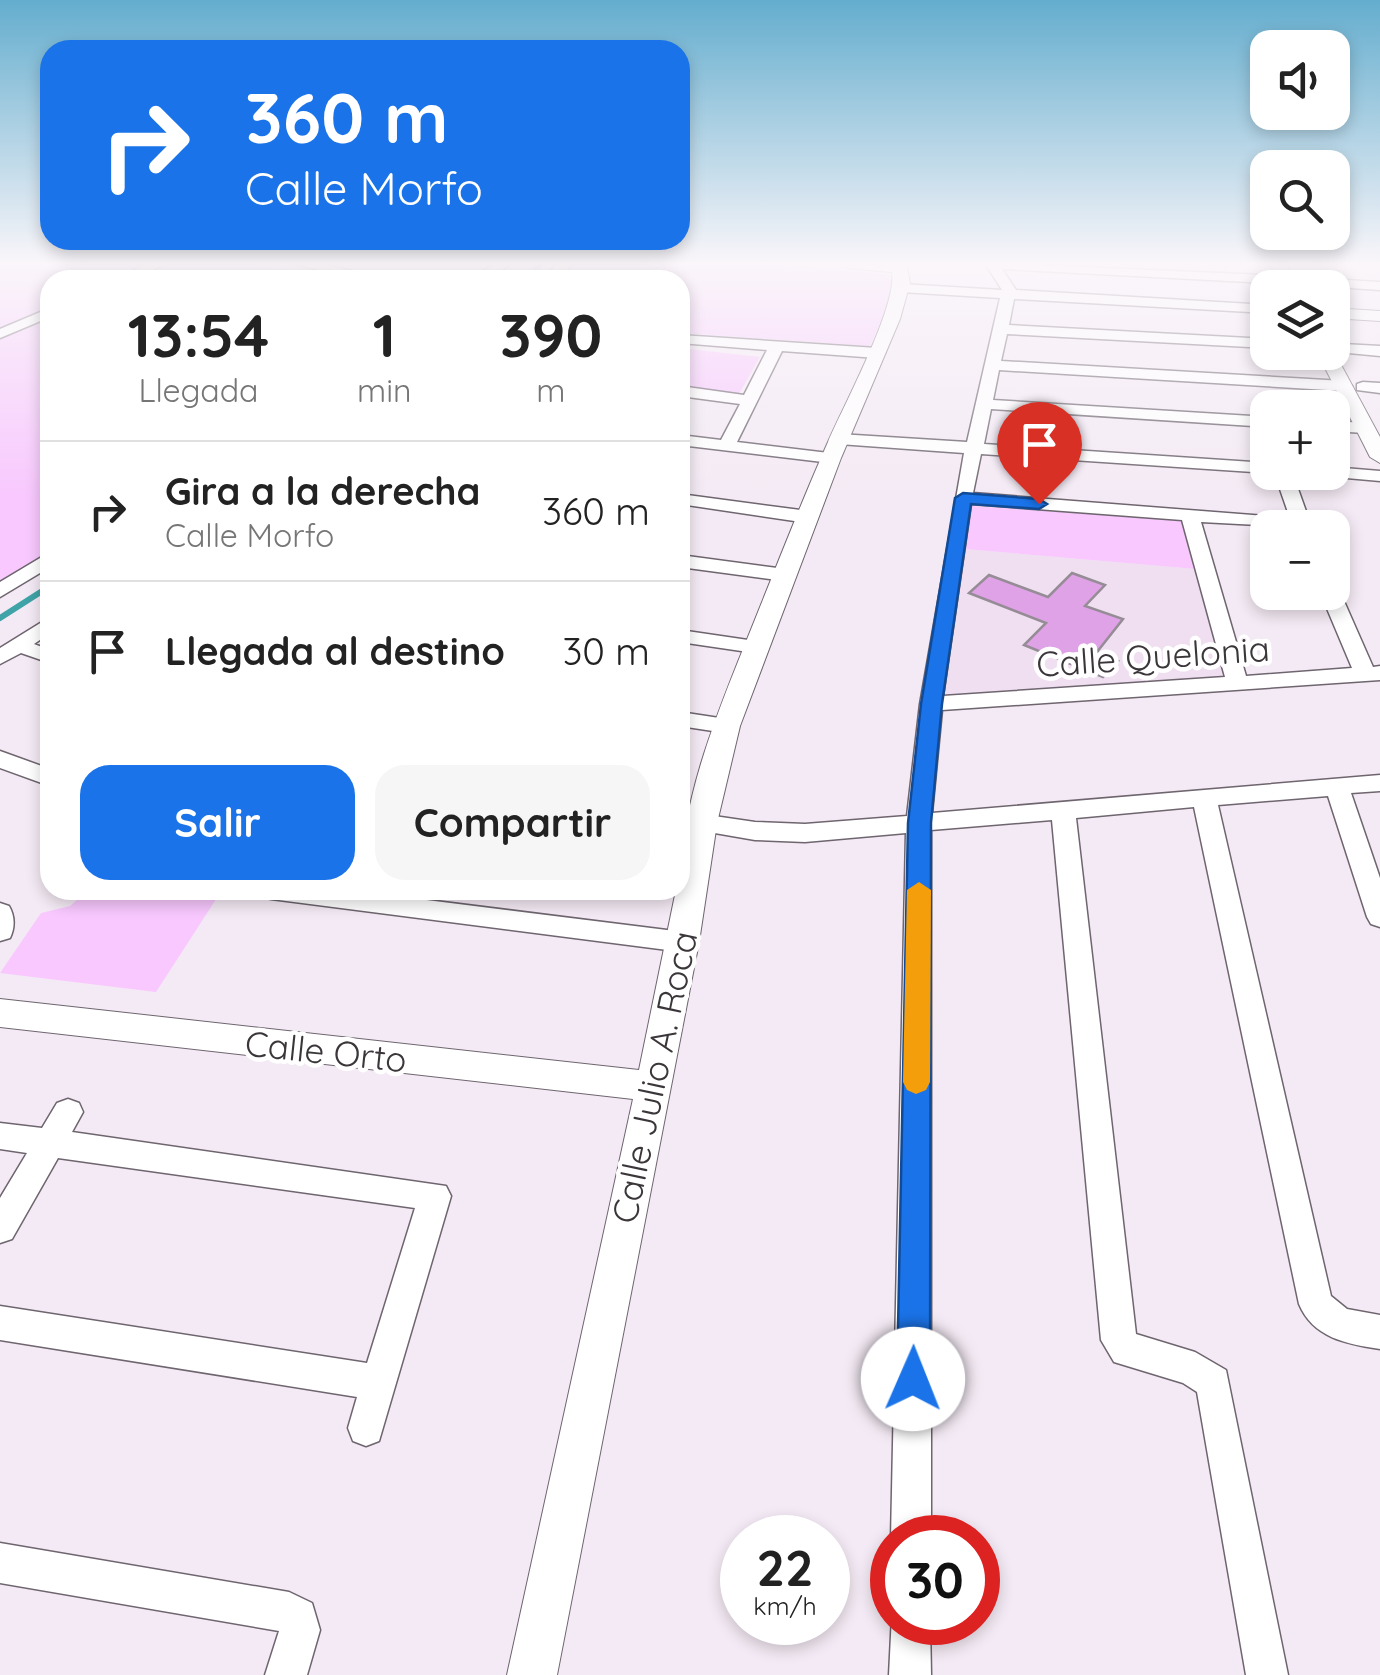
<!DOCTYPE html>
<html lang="es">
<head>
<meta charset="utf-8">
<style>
  body { margin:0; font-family:Quicksand,sans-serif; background:#f6f6f6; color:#222; height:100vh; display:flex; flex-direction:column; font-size:38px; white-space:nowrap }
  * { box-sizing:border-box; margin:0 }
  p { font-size:32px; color:#767676 }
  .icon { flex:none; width:55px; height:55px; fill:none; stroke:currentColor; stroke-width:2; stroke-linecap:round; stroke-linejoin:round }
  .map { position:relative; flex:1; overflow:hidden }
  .sheet { position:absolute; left:40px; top:270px; width:650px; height:630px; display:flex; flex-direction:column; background:#fff; border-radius:30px; box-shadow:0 5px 15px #0003 }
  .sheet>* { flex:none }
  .guide { position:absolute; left:40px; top:40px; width:650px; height:210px; border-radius:30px; box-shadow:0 5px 15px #0003; background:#1a73e8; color:#fff; overflow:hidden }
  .controls { position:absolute; left:1250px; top:30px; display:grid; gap:20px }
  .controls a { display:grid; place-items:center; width:100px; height:100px; border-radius:20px; background:#fff; box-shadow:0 5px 15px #0003; font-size:50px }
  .speed { position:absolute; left:720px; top:1515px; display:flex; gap:20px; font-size:50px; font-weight:700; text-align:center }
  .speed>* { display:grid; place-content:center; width:130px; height:130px; border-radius:50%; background:#fff; box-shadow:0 5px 15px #0003; line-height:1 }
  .speed small { font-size:25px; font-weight:400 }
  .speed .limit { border:15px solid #d22; background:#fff; color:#111 }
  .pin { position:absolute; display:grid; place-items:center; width:85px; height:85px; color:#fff; margin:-102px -42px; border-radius:50% 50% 50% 0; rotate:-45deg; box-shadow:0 0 10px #0007 }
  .pin .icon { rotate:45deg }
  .me { position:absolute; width:110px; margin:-55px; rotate:1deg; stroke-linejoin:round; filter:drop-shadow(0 0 8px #0008) }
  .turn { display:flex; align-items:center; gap:35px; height:210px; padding:0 40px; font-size:45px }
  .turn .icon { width:130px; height:130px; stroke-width:2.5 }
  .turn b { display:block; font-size:70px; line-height:85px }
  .eta { display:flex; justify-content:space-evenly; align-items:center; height:170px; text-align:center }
  .eta b { font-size:60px; font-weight:800; line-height:70px }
  .primary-button { display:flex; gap:20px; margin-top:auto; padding:20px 40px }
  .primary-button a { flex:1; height:115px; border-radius:30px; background:#1a73e8; color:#fff; font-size:40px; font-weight:800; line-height:115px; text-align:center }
  .primary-button a+a { background:#f6f6f6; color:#222 }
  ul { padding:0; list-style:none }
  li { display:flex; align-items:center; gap:30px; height:140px; padding:0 40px; border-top:2px solid #e0e0e0 }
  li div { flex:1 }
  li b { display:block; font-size:38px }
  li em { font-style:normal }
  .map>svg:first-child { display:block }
  .built { fill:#efdff1 }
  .green { fill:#f8c8fe }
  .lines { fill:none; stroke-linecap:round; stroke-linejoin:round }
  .stream-far1 { stroke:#3fa3a7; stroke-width:5 }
  .stream { stroke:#3fa3a7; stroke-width:6 }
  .building { fill:#dfa2e6; stroke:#958c96; stroke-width:2.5 }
  .minor-casing { stroke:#6e656f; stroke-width:3 }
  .tertiary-casing { stroke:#6e656f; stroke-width:2 }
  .minor { fill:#fff; fill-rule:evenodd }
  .tertiary { fill:#fff; fill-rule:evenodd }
  .route { fill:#1a73e8; stroke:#114b97; stroke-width:2.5 }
  .slow { fill:#f59e0b }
  .labels { text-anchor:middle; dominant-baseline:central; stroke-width:9; stroke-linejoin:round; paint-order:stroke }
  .street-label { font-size:35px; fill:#3a363a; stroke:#fff }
</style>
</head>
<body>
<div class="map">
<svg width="1380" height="1675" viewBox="0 0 1380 1675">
  <rect width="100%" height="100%" fill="#f4eaf5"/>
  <!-- built -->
  <path class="built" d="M 965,549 L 1196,569 L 1227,679 L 942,700 Z"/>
  <!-- green -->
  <path class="green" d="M 0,263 L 149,263 L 110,280 L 50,280 L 50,307 L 0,329 Z
    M 169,263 L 245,263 L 345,280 L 127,280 Z
    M 571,263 L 768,263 L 893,275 L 895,289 L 870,346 L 680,333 L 680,280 L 559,280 Z
    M 50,312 L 50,557 L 0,590 L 0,334 Z
    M 680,348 L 760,357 L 739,394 L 680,386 Z
    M 972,506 L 1184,521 L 1196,569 L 965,549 Z
    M 88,890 L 222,890 L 156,992 L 0,973 L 41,913 L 70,906 Z"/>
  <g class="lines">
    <!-- stream-far1 -->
    <path class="stream-far1" d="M 525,280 L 542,263"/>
    <!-- stream -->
    <path class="stream" d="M 0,618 L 50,586"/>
  </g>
  <!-- building -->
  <path class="building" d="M 1072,573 L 1105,585 L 1085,606 L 1123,619 L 1097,652 L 1118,661 L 1103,677 L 1024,645 L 1046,623 L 969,593 L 989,575 L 1048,597 Z"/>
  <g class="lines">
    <!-- minor casing -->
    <g class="minor-casing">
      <path id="minor" d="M 149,263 L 167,263 L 133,280 L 115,280 Z
        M 289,263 L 317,263 L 392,280 L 364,280 Z
        M 496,263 L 512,263 L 487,280 L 470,280 Z
        M 558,263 L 573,263 L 557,280 L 542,280 Z
        M 985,263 L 1287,276 L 1294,280 L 1287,284 L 1002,269 L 1016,290 L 1268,305 L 1268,313 L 1014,299 L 1009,325 L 1268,339 L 1268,348 L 1007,334 L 1001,361 L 1344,381 L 1352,386 L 1344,391 L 999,370 L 993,400 L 1268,417 L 1268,427 L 991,409 L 984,444 L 1268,463 L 1268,472 L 1271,472 L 1268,473 L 981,454 L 973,493 L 1290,518 L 1274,472 L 1292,472 L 1312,528 L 1201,522 L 1246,676 L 1352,668 L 1320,592 L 1332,592 L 1332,587 L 1340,592 L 1373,667 L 1380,666 L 1380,680 L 942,710 L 932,813 L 1380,775 L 1380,791 L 1351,793 L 1380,878 L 1380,927 L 1371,924 L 1367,917 L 1328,796 L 1218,805 L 1331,1296 L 1347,1309 L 1380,1315 L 1380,1349 C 1347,1344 1313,1338 1299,1304 L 1194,807 L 1076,818 L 1136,1334 L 1195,1352 L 1226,1370 L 1288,1675 L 1246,1675 L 1197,1392 L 1183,1383 L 1114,1362 L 1101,1340 L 1052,820 L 931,830 L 931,1538 L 892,1538 L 892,1541 L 891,1538 L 906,833 L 805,842 L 755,840 L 680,827 L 680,811 L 755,822 L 805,824 L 907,816 L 920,704 L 964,453 L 839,444 L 831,439 L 839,434 L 967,442 L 1000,298 L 901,292 L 894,288 L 901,284 L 1002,290 ZM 971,504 L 1182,520 L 1225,677 L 943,696 Z
        M 1311,278 L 1380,282 L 1380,290 L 1306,285 L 1304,282 Z
        M 50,308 L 50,317 L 0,338 L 0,329 Z
        M 680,335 L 877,348 L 885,353 L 877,358 L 782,351 L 737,442 L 837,454 L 837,462 L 831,463 L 680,445 L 680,435 L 721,440 L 740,404 L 680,396 L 680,386 L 744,395 L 767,350 L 680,343 Z
        M 1343,344 L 1380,346 L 1380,356 L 1338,352 L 1335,349 Z
        M 1363,382 L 1380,383 L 1380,393 L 1357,390 L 1357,384 Z
        M 1332,421 L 1365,423 L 1373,428 L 1365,433 L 1332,431 Z
        M 1332,467 L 1380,471 L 1380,481 L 1324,476 L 1322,472 L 1332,472 Z
        M 680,494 L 808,511 L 817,517 L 808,523 L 680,504 Z
        M 50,552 L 50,567 L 0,597 L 0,582 Z
        M 680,555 L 785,569 L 795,575 L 785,581 L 680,567 Z
        M 50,617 L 50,633 L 34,644 L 50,650 L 50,663 L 21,653 L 0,664 L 0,648 Z
        M 680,630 L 755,641 L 766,647 L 755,653 L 680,642 Z
        M 680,712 L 726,719 L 737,726 L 726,733 L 680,726 Z
        M 0,751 L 50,769 L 50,786 L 0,768 Z
        M 258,890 L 347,890 L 683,932 L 693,935 L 697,942 L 693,949 L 683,952 L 271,899 L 262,897 Z
        M 0,903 L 9,906 C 15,916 15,928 10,938 L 0,941 Z
        M 68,1099 L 79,1103 L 83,1112 L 72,1132 L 446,1186 L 451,1196 L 379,1441 L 366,1446 L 353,1441 L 348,1428 L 357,1397 L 0,1340 L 0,1306 L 367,1363 L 415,1208 L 58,1158 L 12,1239 L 0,1243 L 0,1198 L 27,1153 L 0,1149 L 0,1123 L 42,1128 L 57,1103 Z
        M 0,1543 L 289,1592 L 312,1603 L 320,1630 L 307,1675 L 265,1675 L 279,1631 L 0,1583 Z
        M 892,1615 L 892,1622 L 930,1622 L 931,1675 L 889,1675 Z"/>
    </g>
    <!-- tertiary casing -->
    <g class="tertiary-casing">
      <path id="tertiary" d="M 838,263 L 906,263 L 910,283 L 900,319 L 841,458 L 740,726 L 717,823 L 699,942 L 557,1675 L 507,1675 L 633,1099 L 0,1027 L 0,999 L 639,1070 L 676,890 L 680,890 C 680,794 723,700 758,612 C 781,555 803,498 828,442 C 843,407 898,305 892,272 L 846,268 Z
        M 1269,263 L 1285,263 L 1300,288 L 1283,288 Z
        M 1332,308 L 1380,311 L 1380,321 L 1332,318 Z
        M 1332,348 L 1380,437 L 1380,463 L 1370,457 L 1317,352 L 1332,352 Z"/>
    </g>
    <!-- minor -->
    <use href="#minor" class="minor"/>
    <!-- tertiary -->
    <use href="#tertiary" class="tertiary"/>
  </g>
  <!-- sky -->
  <linearGradient id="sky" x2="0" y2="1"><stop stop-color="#64adce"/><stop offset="0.53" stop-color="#faf6fa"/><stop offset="1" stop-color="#faf6fa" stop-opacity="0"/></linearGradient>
  <rect width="1380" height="497" fill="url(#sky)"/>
  <!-- route -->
  <path class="route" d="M 963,493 L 1039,499 L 1047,504 L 1039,509 L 971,504 L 942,704 L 931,823 L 930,1379 L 925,1390 L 913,1395 L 902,1390 L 897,1379 L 908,823 L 921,704 L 955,498 Z"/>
  <!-- slow -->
  <path class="slow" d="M 919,882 L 931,890 L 930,1082 L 926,1090 L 916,1094 L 907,1090 L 903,1082 L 907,890 Z"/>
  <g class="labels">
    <!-- street labels -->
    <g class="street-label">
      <text transform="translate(1153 656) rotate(-4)">Calle Quelonia</text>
      <text transform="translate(326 1051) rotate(6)">Calle Orto</text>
      <text transform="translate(654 1077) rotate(-78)">Calle Julio A. Roca</text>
    </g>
  </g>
</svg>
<div class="controls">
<a><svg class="icon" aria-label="sound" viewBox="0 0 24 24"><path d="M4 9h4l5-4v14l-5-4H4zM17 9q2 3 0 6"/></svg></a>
<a><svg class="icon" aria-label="search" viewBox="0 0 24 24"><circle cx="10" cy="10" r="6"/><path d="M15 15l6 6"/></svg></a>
<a><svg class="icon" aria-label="layers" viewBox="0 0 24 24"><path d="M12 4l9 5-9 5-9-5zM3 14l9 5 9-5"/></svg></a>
<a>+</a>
<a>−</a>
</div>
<div class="speed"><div>22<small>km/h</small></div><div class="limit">30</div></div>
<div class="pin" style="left:1039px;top:504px;background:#d93025"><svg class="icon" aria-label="arrive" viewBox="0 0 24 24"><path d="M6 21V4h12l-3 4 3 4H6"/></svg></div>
<svg class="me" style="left:913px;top:1379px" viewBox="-20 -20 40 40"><circle r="19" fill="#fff"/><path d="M0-13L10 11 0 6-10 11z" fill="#1a73e8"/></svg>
<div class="guide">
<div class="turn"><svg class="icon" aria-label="right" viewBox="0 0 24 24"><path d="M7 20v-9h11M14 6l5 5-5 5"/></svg><div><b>360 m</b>Calle Morfo</div></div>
</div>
<section class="sheet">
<div class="eta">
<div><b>13:54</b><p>Llegada</p></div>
<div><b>1</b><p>min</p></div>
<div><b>390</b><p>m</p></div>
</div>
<ul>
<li><svg class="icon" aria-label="right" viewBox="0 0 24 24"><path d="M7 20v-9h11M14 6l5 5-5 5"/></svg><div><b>Gira a la derecha</b><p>Calle Morfo</p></div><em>360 m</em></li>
<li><svg class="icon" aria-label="arrive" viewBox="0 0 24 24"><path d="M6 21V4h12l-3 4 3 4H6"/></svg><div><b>Llegada al destino</b></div><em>30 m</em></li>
</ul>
<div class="primary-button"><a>Salir</a><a>Compartir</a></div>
</section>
</div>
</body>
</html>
